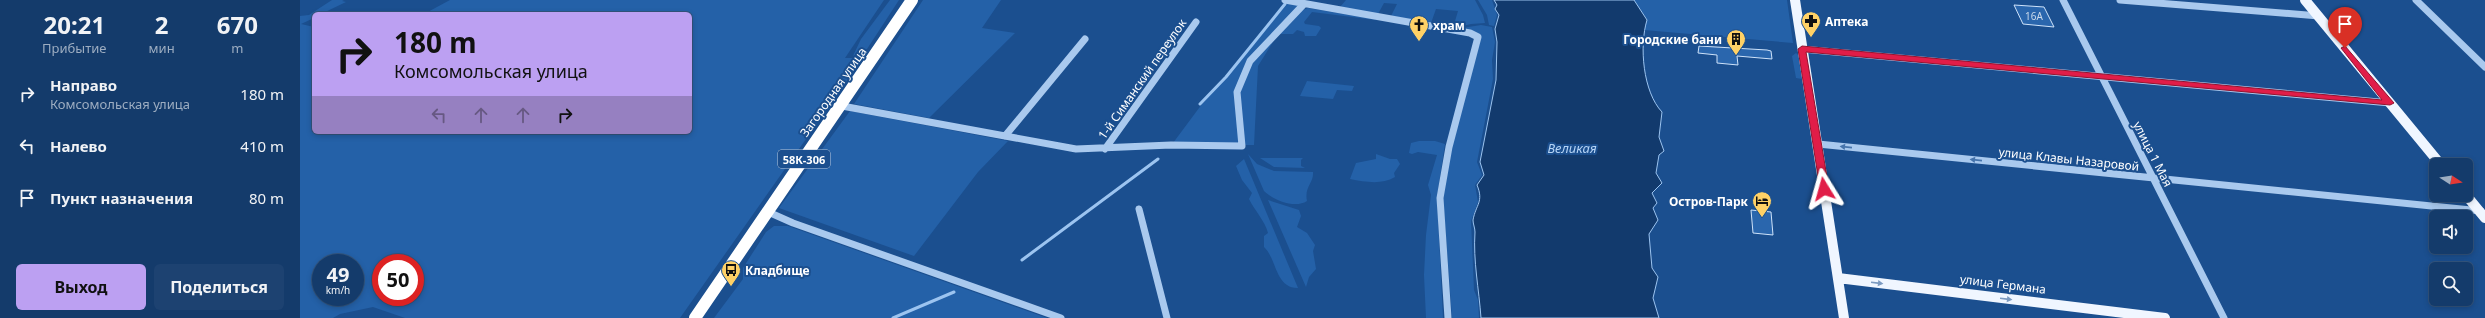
<!DOCTYPE html>
<html lang="ru">
<head>
<meta charset="utf-8">
<style>
  body { margin:0; font-family:"Noto Sans",sans-serif; background:#1d4271; color:#f1f3f6; height:100vh; display:flex; flex-direction:column; font-size:15px; white-space:nowrap }
  * { box-sizing:border-box; margin:0 }
  p { font-size:13px; color:#9dadc1 }
  .icon { flex:none; width:22px; height:22px; fill:none; stroke:currentColor; stroke-width:2; stroke-linecap:round; stroke-linejoin:round }
  .map { position:relative; flex:1; overflow:hidden }
  .drawer { display:flex; flex-direction:column; background:#143b6b; width:300px }
  .drawer>* { flex:none }
  .banner { position:absolute; left:12px; top:12px; width:380px; height:122px; border-radius:6px; box-shadow:0 2px 6px #0003,0 0 0 1px #33557e; background:#bca0f2; color:#111; overflow:hidden }
  .needle { width:26px; rotate:102deg }
  .tools { position:absolute; left:2129px; top:158px; display:grid; gap:8px }
  .tools a { display:grid; place-items:center; width:44px; height:44px; border-radius:6px; background:#143b6b; box-shadow:0 2px 6px #0003,0 0 0 1px #33557e; font-size:20px }
  .speed { position:absolute; left:12px; top:254px; display:flex; gap:8px; font-size:20px; font-weight:700; text-align:center }
  .speed>* { display:grid; place-content:center; width:52px; height:52px; border-radius:50%; background:#143b6b; box-shadow:0 2px 6px #0003,0 0 0 1px #33557e; line-height:1 }
  .speed small { font-size:10px; font-weight:400 }
  .speed .limit { border:6px solid #d22; background:#fff; color:#111 }
  .pin { position:absolute; display:grid; place-items:center; width:34px; height:34px; color:#fff; margin:-41px -17px; border-radius:50% 50% 50% 0; rotate:-45deg; box-shadow:0 0 4px #0007 }
  .pin .icon { rotate:45deg }
  .me { position:absolute; width:44px; margin:-22px; rotate:352deg; stroke-linejoin:round; filter:drop-shadow(0 0 3px #0008) }
  .turn { display:flex; align-items:center; gap:14px; height:84px; padding:0 16px; font-size:18px }
  .turn .icon { width:52px; height:52px; stroke-width:2.5 }
  .turn b { display:block; font-size:28px; line-height:34px }
  .lanes { display:flex; align-items:center; height:38px; padding:0 16px; background:#0003; justify-content:center; gap:20px; direction:ltr }
  .lanes .off { opacity:.35 }
  .eta { display:flex; justify-content:space-evenly; align-items:center; height:68px; text-align:center }
  .eta b { font-size:24px; font-weight:700; line-height:28px }
  .primary-button { display:flex; gap:8px; margin-top:auto; padding:8px 16px }
  .primary-button a { flex:1; height:46px; border-radius:6px; background:#bca0f2; color:#111; font-size:16px; font-weight:700; line-height:46px; text-align:center }
  .primary-button a+a { background:#1d4271; color:#f1f3f6 }
  ul { padding:0; list-style:none }
  li { display:flex; align-items:center; gap:12px; height:52px; padding:0 16px }
  li div { flex:1 }
  li b { display:block; font-size:15px }
  li em { font-style:normal }
  main { display:flex; flex:1; min-height:0 }
  .map>svg:first-child { display:block }
  .green { fill:#2461a8; fill-rule:evenodd }
  .water { fill:#123a6d; stroke:#9cc4f0 }
  .lines { fill:none; stroke-linecap:round; stroke-linejoin:round }
  .stream { stroke:#9cc4f0; stroke-width:3 }
  .building { fill:#2a66ad; stroke:#cfe3fa }
  .minor { stroke:#a9c9ee; stroke-width:7 }
  .major { stroke:#f0f6ff; stroke-width:10 }
  .highway { stroke:#fff; stroke-width:12 }
  .oneway { fill:#4674ac }
  .oneway2 { fill:#7b9ac1 }
  .route { fill:#e11d48; stroke:#92132f }
  .labels { text-anchor:middle; dominant-baseline:central; stroke-width:4; stroke-linejoin:round; paint-order:stroke }
  .number-label { font-size:10px; fill:#cad9ea }
  .shield { fill:#1b4f8f; stroke:#bbcadd; stroke-width:1 }
  .shield-label { font-size:11px; font-weight:bold; fill:#fff }
  .poi-label { font-size:12px; font-weight:bold; fill:#fff; stroke:#1b4f8f; text-anchor:start }
  .street-label { font-size:12px; fill:#fff; stroke:#1b4f8f }
  .water-label { font-size:13px; font-style:italic; fill:#b5d3f5; stroke:#1b4f8f }
</style>
</head>
<body>
<main>
<section class="drawer">
<div class="eta">
<div><b>20:21</b><p>Прибытие</p></div>
<div><b>2</b><p>мин</p></div>
<div><b>670</b><p>m</p></div>
</div>
<ul>
<li><svg class="icon" aria-label="right" viewBox="0 0 24 24"><path d="M7 20v-9h11M14 6l5 5-5 5"/></svg><div><b>Направо</b><p>Комсомольская улица</p></div><em>180 m</em></li>
<li><svg class="icon" aria-label="left" viewBox="0 0 24 24"><path d="M17 20v-9H6M10 6l-5 5 5 5"/></svg><div><b>Налево</b></div><em>410 m</em></li>
<li><svg class="icon" aria-label="arrive" viewBox="0 0 24 24"><path d="M6 21V4h12l-3 4 3 4H6"/></svg><div><b>Пункт назначения</b></div><em>80 m</em></li>
</ul>
<div class="primary-button"><a>Выход</a><a>Поделиться</a></div>
</section>
<div class="map">
<svg width="2185" height="318" viewBox="0 0 2185 318">
  <rect width="100%" height="100%" fill="#1b4f8f"/>
  <!-- green -->
  <path class="green" d="M 32,0 L 44,0 L 42,1 L 46,2 L 21,14 L 14,14 L 14,18 L 1,24 L 14,27 L 14,132 L 390,132 L 390,14 L 124,14 L 150,0 L 584,0 L 545,58 L 563,58 L 380,318 L 105,318 L 73,307 L 40,314 L 33,318 L 0,318 L 0,16 L 9,15 ZM 21,263 L 55,263 L 55,297 L 21,297 ZM 81,263 L 115,263 L 115,297 L 81,297 Z
    M 590,0 L 599,0 L 567,49 L 553,56 L 561,39 Z
    M 623,0 L 701,0 L 682,28 L 715,33 L 629,118 L 554,104 Z
    M 1046,0 L 1175,0 L 1183,15 L 1185,23 L 1171,24 L 1153,28 L 1158,11 L 1136,9 L 1131,23 L 1091,16 L 1097,4 L 1084,3 L 1078,14 L 1040,7 Z
    M 1178,0 L 1192,0 L 1197,15 L 1194,26 L 1189,25 L 1187,15 Z
    M 1334,0 L 1487,0 L 1493,43 L 1344,30 L 1347,19 Z
    M 989,2 L 1001,5 L 949,61 L 935,92 L 939,144 L 873,143 L 902,104 Z
    M 1008,8 L 1075,19 L 1076,20 L 1012,12 L 1004,22 L 1005,24 L 1019,26 L 1021,28 L 1016,36 L 1005,36 L 1004,32 L 997,30 L 993,34 L 978,34 L 1002,10 Z
    M 1181,25 L 1192,27 L 1195,42 L 1192,60 L 1193,79 L 1177,162 L 1182,175 L 1175,185 L 1178,202 L 1171,221 L 1174,290 L 1178,300 L 1179,318 L 1152,318 L 1143,198 L 1152,147 L 1181,37 L 1162,28 Z
    M 976,37 L 958,66 L 954,145 L 943,145 L 939,92 L 951,61 Z
    M 1496,53 L 1498,55 L 1502,79 L 1496,78 L 1492,56 Z
    M 1007,81 L 1054,86 L 1052,91 L 1037,90 L 1033,99 L 1000,96 Z
    M 550,111 L 708,141 L 678,172 L 614,256 L 479,208 Z
    M 1119,141 L 1135,141 L 1145,144 L 1137,197 L 1143,318 L 1126,318 L 1124,275 L 1126,235 L 1131,195 L 1128,185 L 1137,155 L 1118,152 L 1112,154 L 1109,153 L 1111,143 Z
    M 948,154 L 957,164 L 974,171 L 1013,172 C 1014,183 1004,187 1007,201 C 995,209 973,200 964,191 Z
    M 1076,154 L 1090,159 L 1097,159 L 1100,164 L 1094,173 L 1095,177 C 1081,185 1066,182 1050,179 L 1056,163 L 1076,159 Z
    M 960,158 L 1003,158 L 1001,160 L 1001,166 L 1005,168 L 974,167 Z
    M 944,159 L 998,288 C 975,288 977,259 964,247 L 964,236 L 968,233 C 965,221 955,211 949,199 L 952,193 L 942,180 L 936,166 Z
    M 968,200 L 999,210 L 1001,216 L 997,227 L 1007,233 L 1015,245 L 1013,251 L 1016,269 L 1009,277 L 1006,287 Z
    M 474,226 L 488,226 L 747,318 L 414,318 L 443,279 L 443,268 L 466,232 Z"/>
  <!-- water -->
  <path class="water" d="M 1194,0 L 1334,0 L 1347,20 C 1339,46 1343,92 1362,112 L 1359,137 L 1364,151 L 1359,155 L 1356,173 L 1362,183 L 1352,193 L 1357,203 L 1353,208 L 1358,220 L 1349,234 L 1352,268 L 1358,277 L 1353,298 L 1359,318 L 1181,318 C 1179,289 1173,261 1175,232 C 1175,228 1173,224 1173,220 C 1176,204 1184,202 1177,185 L 1184,175 L 1180,162 L 1196,80 L 1197,42 L 1195,29 L 1199,15 L 1195,9 L 1197,5 Z"/>
  <g class="lines">
    <!-- stream -->
    <path class="stream" d="M 900,104 L 926,77 L 985,4
      M 722,260 L 858,159
      M 593,318 L 654,292"/>
  </g>
  <!-- building -->
  <path class="building" d="M 1714,5 L 1744,7 L 1754,27 L 1723,24 Z
    M 1399,46 L 1467,50 L 1471,51 L 1472,59 L 1437,56 L 1438,65 L 1417,63 L 1417,55 L 1398,53 Z
    M 1451,210 L 1471,212 L 1473,235 L 1453,233 Z"/>
  <g class="lines">
    <!-- minor -->
    <path class="minor" d="M 985,0 L 1170,33 L 1178,37 L 1149,147 L 1140,198 L 1148,318
      M 1763,0 L 1924,318
      M 1820,0 L 2019,16
      M 2116,0 L 2185,67
      M 1502,49 L 2090,103
      M 542,106 L 776,149 L 871,145 L 942,146 L 937,92 L 950,61 L 1004,4
      M 705,136 L 785,39
      M 1518,144 L 2181,211
      M 805,149 L 896,22
      M 839,209 L 867,318
      M 466,211 L 493,223 L 761,318"/>
    <!-- major -->
    <path class="major" d="M 1495,0 L 1544,318
      M 2005,0 L 2141,165
      M 2166,195 L 2185,218
      M 1538,278 L 1865,318"/>
    <!-- highway -->
    <path class="highway" d="M 395,318 L 612,0"/>
  </g>
  <!-- one-way arrows -->
  <defs><path id="oneway-solid" d="M-6-.8H1V-3.2L6.5 0L1 3.2V.8H-6Z"/></defs>
  <g class="oneway">
    <use href="#oneway-solid" transform="translate(1546 147) rotate(-174)"/>
    <use href="#oneway-solid" transform="translate(1676 160) rotate(-174)"/>
  </g>
  <g class="oneway2">
    <use href="#oneway-solid" transform="translate(1577 283) rotate(7)"/>
    <use href="#oneway-solid" transform="translate(1706 299) rotate(7)"/>
  </g>
  <!-- route -->
  <path class="route" d="M 1502,46 L 2082,100 L 2041,48 L 2045,46 L 2094,103 L 2090,105 L 1506,52 L 1529,189 L 1524,192 L 1520,189 L 1498,49 Z"/>
  <!-- icons -->
  <defs>
    <g id="pharmacy-pin" transform="scale(1)"><path d="M0 17L-7.5 6A9.5 9.5 0 1 1 7.5 6Z" fill="#ffd166" stroke="#1b4f8f"/><path d="M-2-6h4v4h4v4h-4v4h-4v-4h-4v-4h4Z" fill="#111"/></g>
    <g id="church-pin" transform="scale(1)"><path d="M0 17L-7.5 6A9.5 9.5 0 1 1 7.5 6Z" fill="#ffd166" stroke="#1b4f8f"/><path d="M-1.2-6h2.4v3.5h3.3v2.4h-3.3V6h-2.4V-.1h-3.3v-2.4h3.3Z" fill="#111"/></g>
    <g id="building-pin" transform="scale(1)"><path d="M0 17L-7.5 6A9.5 9.5 0 1 1 7.5 6Z" fill="#ffd166" stroke="#1b4f8f"/><path d="M-4-6H4V6H1V3H-1V6H-4ZM-2.5-4.3h1.7v1.8h-1.7ZM.8-4.3h1.7v1.8H.8ZM-2.5-1h1.7V.8h-1.7ZM.8-1h1.7V.8H.8Z" fill="#111"/></g>
    <g id="hotel-pin" transform="scale(1)"><path d="M0 17L-7.5 6A9.5 9.5 0 1 1 7.5 6Z" fill="#ffd166" stroke="#1b4f8f"/><path d="M-6-4.5h1.5V1H6V5H4.5V3h-9V5H-6ZM-4 0a1.8 1.8 0 1 1 3.6 0ZM.5 0V-2.5h3Q6-2.5 6 0Z" fill="#111"/></g>
    <g id="bus-pin" transform="scale(1)"><path d="M0 17L-7.5 6A9.5 9.5 0 1 1 7.5 6Z" fill="#ffd166" stroke="#1b4f8f"/><path d="M-5-6H5V4H4V6H2V4H-2V6H-4V4H-5ZM-3.5-4V0h7V-4ZM-3.5 1.2v1.5H-2V1.2ZM2 1.2v1.5H3.5V1.2Z" fill="#111"/></g>
  </defs>
  <g fill-rule="evenodd">
    <use href="#pharmacy-pin" x="1511" y="21"/>
    <use href="#church-pin" x="1119" y="25"/>
    <use href="#building-pin" x="1436" y="39"/>
    <use href="#hotel-pin" x="1462" y="201"/>
    <use href="#bus-pin" x="431" y="270"/>
  </g>
  <g class="labels">
    <!-- number labels -->
    <g class="number-label">
      <text x="1734" y="16">16А</text>
    </g>
    <!-- shield labels -->
    <rect class="shield" x="478" y="150" width="52" height="18" rx="3"/>
    <g class="shield-label">
      <text x="504" y="159">58К-306</text>
    </g>
    <!-- poi labels -->
    <g class="poi-label">
      <text x="1525" y="21">Аптека</text>
      <text x="1133" y="25">храм</text>
      <text x="1422" y="39" text-anchor="end">Городские бани</text>
      <text x="1448" y="201" text-anchor="end">Остров-Парк</text>
      <text x="445" y="270">Кладбище</text>
    </g>
    <!-- street labels -->
    <g class="street-label">
      <text transform="translate(842 79) rotate(-55)">1-й Симанский переулок</text>
      <text transform="translate(533 92) rotate(-55)">Загородная улица</text>
      <text transform="translate(1853 154) rotate(63)">улица 1 Мая</text>
      <text transform="translate(1769 159) rotate(6)">улица Клавы Назаровой</text>
      <text transform="translate(1703 284) rotate(7)">улица Германа</text>
    </g>
    <!-- water labels -->
    <g class="water-label">
      <text x="1272" y="148">Великая</text>
    </g>
  </g>
</svg>
<div class="tools">
<a><svg class="needle" viewBox="-14 -14 28 28"><path d="M0-13l5 13h-10z" fill="#e53935"/><path d="M0 13l5-13h-10z" fill="#9dadc1"/></svg></a>
<a><svg class="icon" aria-label="sound" viewBox="0 0 24 24"><path d="M4 9h4l5-4v14l-5-4H4zM17 9q2 3 0 6"/></svg></a>
<a><svg class="icon" aria-label="search" viewBox="0 0 24 24"><circle cx="10" cy="10" r="6"/><path d="M15 15l6 6"/></svg></a>
</div>
<div class="speed"><div>49<small>km/h</small></div><div class="limit">50</div></div>
<div class="pin" style="left:2045px;top:48px;background:#d93025"><svg class="icon" aria-label="arrive" viewBox="0 0 24 24"><path d="M6 21V4h12l-3 4 3 4H6"/></svg></div>
<svg class="me" style="left:1524px;top:189px" viewBox="-20 -20 40 40"><path d="M0-17L14 15 0 8-14 15z" fill="#e11d48" stroke="#fff" stroke-width="4"/></svg>
<div class="banner">
<div class="turn"><svg class="icon" aria-label="right" viewBox="0 0 24 24"><path d="M7 20v-9h11M14 6l5 5-5 5"/></svg><div><b>180 m</b>Комсомольская улица</div></div>
<div class="lanes"><svg class="icon off" aria-label="left" viewBox="0 0 24 24"><path d="M17 20v-9H6M10 6l-5 5 5 5"/></svg><svg class="icon off" aria-label="ahead" viewBox="0 0 24 24"><path d="M12 20V5M6 11l6-6 6 6"/></svg><svg class="icon off" aria-label="ahead" viewBox="0 0 24 24"><path d="M12 20V5M6 11l6-6 6 6"/></svg><svg class="icon" aria-label="right" viewBox="0 0 24 24"><path d="M7 20v-9h11M14 6l5 5-5 5"/></svg></div>
</div>
</div>
</main>
</body>
</html>
